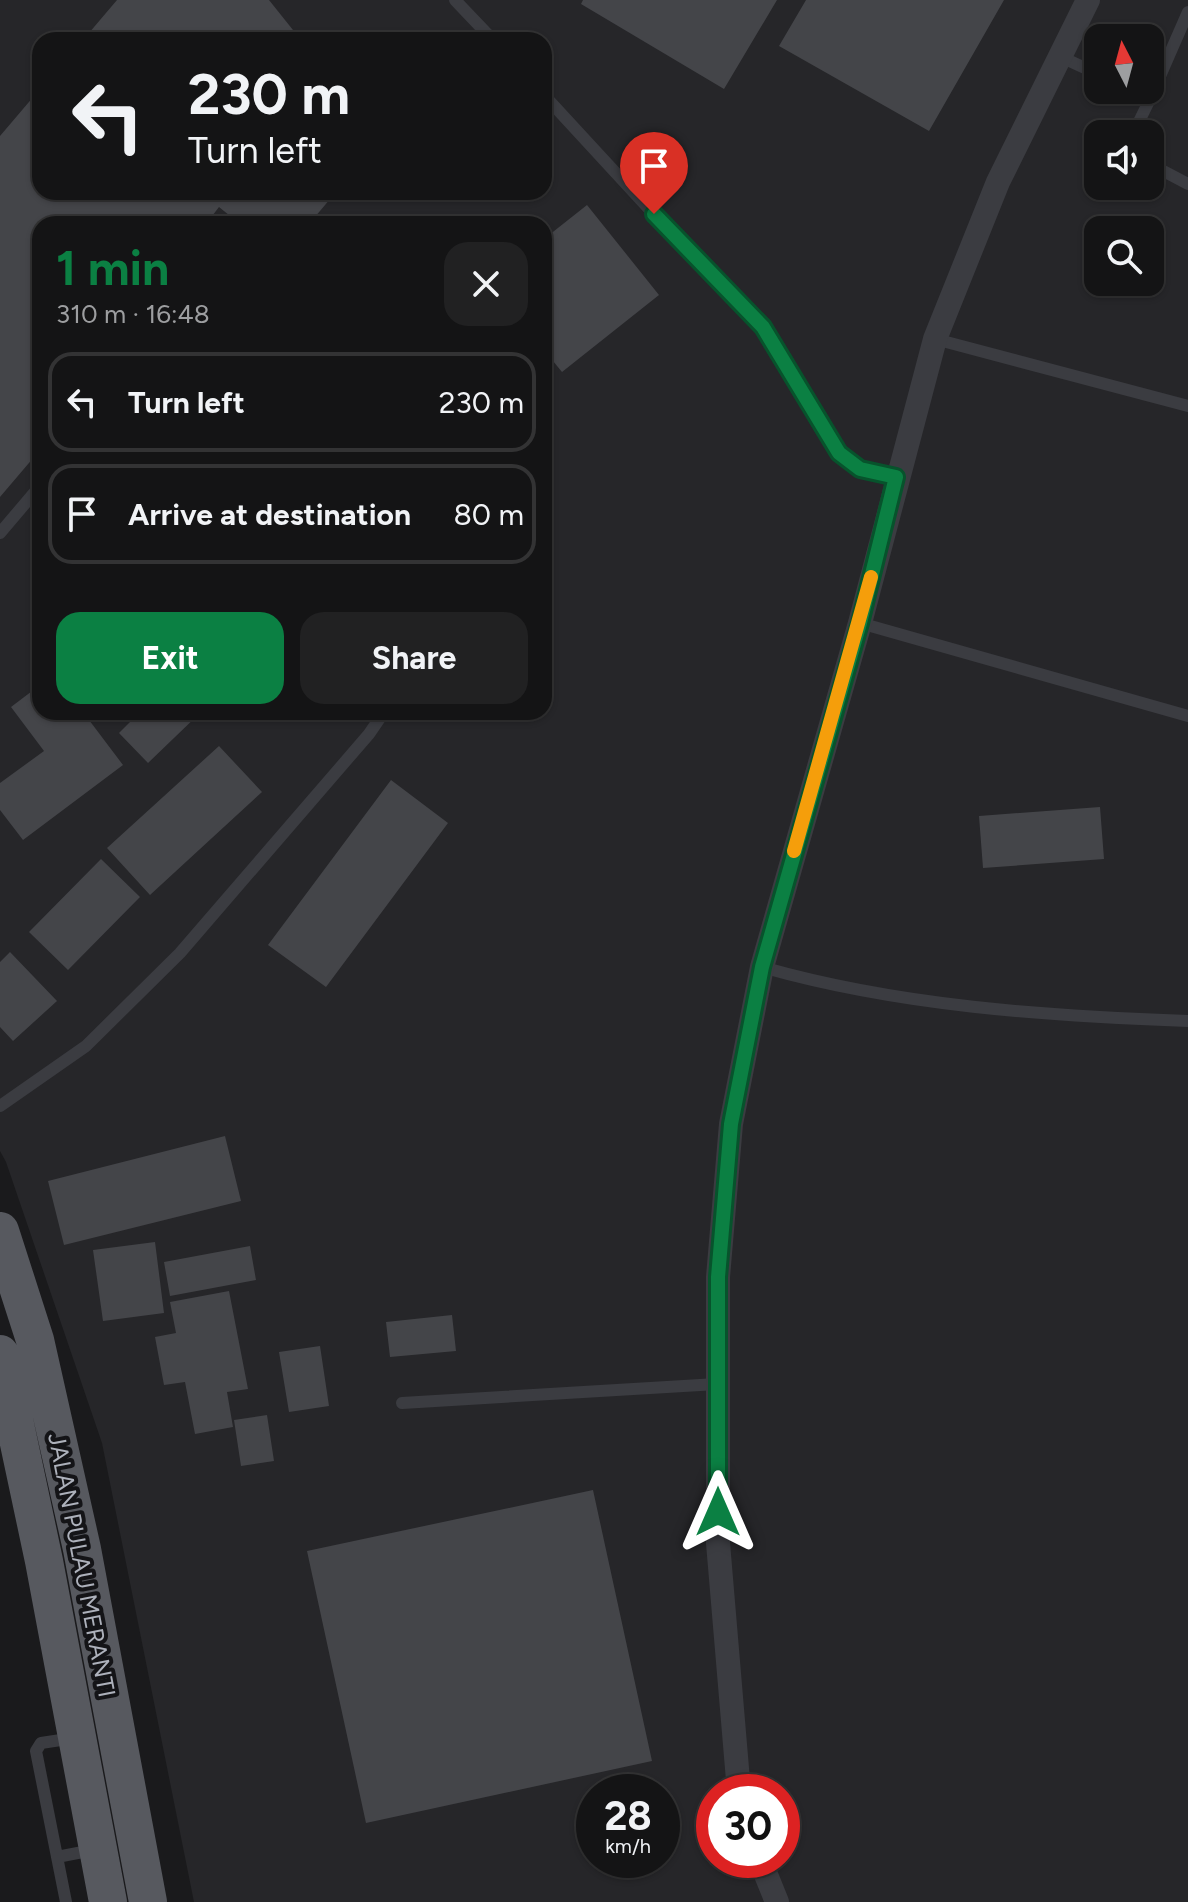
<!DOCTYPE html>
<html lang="en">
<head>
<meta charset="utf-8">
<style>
  body { margin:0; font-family:Figtree,sans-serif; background:#212122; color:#f1f3f6; height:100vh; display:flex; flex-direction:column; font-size:30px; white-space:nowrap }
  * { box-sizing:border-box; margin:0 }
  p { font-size:26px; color:#9d9ea0 }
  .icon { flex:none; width:44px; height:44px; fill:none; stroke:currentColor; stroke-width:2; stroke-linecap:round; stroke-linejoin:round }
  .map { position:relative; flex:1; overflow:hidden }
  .sheet { position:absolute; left:32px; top:216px; width:520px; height:504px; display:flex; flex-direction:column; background:#141415; border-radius:24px; box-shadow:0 2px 6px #0004,0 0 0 2px #333334 }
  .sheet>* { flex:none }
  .top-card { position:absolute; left:32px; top:32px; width:520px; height:168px; border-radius:24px; box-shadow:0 2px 6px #0004,0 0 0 2px #333334; background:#141415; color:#f1f3f6; overflow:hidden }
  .needle { width:52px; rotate:354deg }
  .controls { position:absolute; left:1084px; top:24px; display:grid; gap:16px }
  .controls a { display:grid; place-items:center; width:80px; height:80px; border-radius:16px; background:#141415; box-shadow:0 2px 6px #0004,0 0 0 2px #333334; font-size:40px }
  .speed { position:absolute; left:576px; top:1774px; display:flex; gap:16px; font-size:40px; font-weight:700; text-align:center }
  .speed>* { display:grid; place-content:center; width:104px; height:104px; border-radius:50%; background:#141415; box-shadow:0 2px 6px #0004,0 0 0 2px #333334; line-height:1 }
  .speed small { font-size:20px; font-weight:400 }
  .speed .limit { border:12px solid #d22; background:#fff; color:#111 }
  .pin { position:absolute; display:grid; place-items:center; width:68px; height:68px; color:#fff; margin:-82px -34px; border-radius:50% 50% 50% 0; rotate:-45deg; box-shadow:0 0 8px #0007 }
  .pin .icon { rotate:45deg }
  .me { position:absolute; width:88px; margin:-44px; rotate:0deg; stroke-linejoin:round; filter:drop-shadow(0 0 6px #0008) }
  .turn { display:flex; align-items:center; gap:28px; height:168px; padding:0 24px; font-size:36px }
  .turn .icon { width:104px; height:104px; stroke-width:2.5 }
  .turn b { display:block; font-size:56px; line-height:68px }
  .round { display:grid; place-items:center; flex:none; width:84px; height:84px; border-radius:24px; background:#212122 }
  .headline { display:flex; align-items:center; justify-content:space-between; height:136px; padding:0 24px }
  h1 { font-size:48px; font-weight:700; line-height:60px; color:#0b8043 }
  .primary-button { display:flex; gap:16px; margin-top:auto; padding:16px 24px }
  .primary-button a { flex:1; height:92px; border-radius:24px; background:#0b8043; color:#fff; font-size:32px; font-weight:700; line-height:92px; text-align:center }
  .primary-button a+a { background:#212122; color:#f1f3f6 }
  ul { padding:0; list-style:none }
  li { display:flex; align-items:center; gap:24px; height:100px; margin:0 16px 12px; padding:0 8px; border:4px solid #333334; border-radius:24px }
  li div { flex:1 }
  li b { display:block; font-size:30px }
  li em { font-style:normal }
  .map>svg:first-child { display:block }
  .built { fill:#262629; fill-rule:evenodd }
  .building { fill:#444549 }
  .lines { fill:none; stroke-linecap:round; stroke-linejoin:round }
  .service { stroke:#3b3c41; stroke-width:12 }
  .minor { stroke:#3b3c41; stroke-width:24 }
  .primary { stroke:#57595f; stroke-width:38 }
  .route-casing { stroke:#07532c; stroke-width:20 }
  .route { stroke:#0b8043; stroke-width:14 }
  .slow { stroke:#f59e0b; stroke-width:14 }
  .labels { text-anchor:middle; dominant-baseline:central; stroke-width:8; stroke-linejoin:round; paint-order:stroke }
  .street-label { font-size:24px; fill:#adb1bb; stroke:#141417 }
</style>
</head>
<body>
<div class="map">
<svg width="1188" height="1902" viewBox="0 0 1188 1902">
  <rect width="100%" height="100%" fill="#1a1a1c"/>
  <!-- built -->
  <path class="built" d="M 0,0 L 1188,0 L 1188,1902 L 194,1902 L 102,1443 L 6,1162 L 0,1151 ZM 1098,38 L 1150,38 L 1150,90 L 1098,90 ZM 40,40 L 544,40 L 544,192 L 40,192 ZM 1098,134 L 1150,134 L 1150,186 L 1098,186 ZM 40,224 L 544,224 L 544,712 L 40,712 ZM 1098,230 L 1150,230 L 1150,282 L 1098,282 ZM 594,1792 L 662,1792 L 662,1860 L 594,1860 ZM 714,1792 L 782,1792 L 782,1860 L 714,1860 Z"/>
  <!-- building -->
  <path class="building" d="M 117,0 L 269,0 L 301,40 L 83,40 Z
    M 583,0 L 777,0 L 724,89 L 581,4 Z
    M 806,0 L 1004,0 L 929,131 L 779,46 Z
    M 40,89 L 40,192 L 336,192 L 309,224 L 240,224 L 219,207 L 206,224 L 40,224 L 40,450 L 0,497 L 0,136 Z
    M 587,205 L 659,295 L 562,372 L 544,350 L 544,239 Z
    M 40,685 L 40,712 L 83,712 L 123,765 L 23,840 L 0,810 L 0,783 L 44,751 L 11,707 Z
    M 140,712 L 201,712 L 148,763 L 119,733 Z
    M 219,746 L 262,792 L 150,895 L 107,848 Z
    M 391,780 L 448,823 L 326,987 L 268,945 Z
    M 1100,807 L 1104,859 L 983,868 L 979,816 Z
    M 101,859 L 140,897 L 68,970 L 29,932 Z
    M 10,952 L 57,1001 L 13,1041 L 0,1027 L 0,962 Z
    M 225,1136 L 241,1201 L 64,1245 L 48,1181 Z
    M 155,1242 L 164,1313 L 103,1321 L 93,1250 Z
    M 250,1246 L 256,1280 L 170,1296 L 164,1262 Z
    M 229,1291 L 248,1389 L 227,1392 L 233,1427 L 195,1434 L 185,1382 L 164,1385 L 155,1337 L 176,1333 L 170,1302 Z
    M 452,1315 L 456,1351 L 390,1357 L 386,1322 Z
    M 320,1346 L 329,1406 L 289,1412 L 279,1352 Z
    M 267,1415 L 274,1461 L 241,1466 L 234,1420 Z
    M 593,1490 L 652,1761 L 366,1823 L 307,1551 Z"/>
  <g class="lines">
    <!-- service -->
    <path class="service" d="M 455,0 L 493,40
      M 1061,57 L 1098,74
      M 1132,90 L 1150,99 L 1133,134
      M 544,95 L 697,261 L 763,327 L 839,453 L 860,469 L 896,477
      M 1150,99 L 1188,12
      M 1150,164 L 1188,184
      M 935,339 L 1188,406
      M 0,533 L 40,486
      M 860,623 L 1188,716
      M 762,967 C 899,1006 1046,1016 1188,1021
      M 0,1106 L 86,1046 L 180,953 L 369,734 L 384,712
      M 402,1403 L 717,1384
      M 57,1857 L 93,1850
      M 66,1902 L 36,1751 L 41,1743 L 74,1738"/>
    <!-- minor -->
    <path class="minor" d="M 739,1792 L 718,1543 L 718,1277 L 731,1124 L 762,967 L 860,623 L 935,339 L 998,182 L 1088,0
      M 760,1860 L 777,1902"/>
    <!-- primary -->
    <path class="primary" d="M 0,1231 L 35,1340 L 82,1549 L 148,1902
      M 0,1354 L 44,1561 L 108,1902"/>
  </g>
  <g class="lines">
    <!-- route casing -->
    <g class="route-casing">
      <path id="route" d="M 654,214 L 763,327 L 839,453 L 860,469 L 896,477 L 860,623 L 762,967 L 731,1124 L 718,1277 L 718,1512"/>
    </g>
    <!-- route -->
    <use href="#route" class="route"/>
    <!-- slow -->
    <path class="slow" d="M 794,851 L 871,577"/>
  </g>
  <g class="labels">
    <!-- street labels -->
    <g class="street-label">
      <text transform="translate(82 1565) rotate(79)">JALAN PULAU MERANTI</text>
    </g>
  </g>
</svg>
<div class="controls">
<a><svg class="needle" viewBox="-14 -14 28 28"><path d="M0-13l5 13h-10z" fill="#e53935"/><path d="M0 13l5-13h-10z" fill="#9d9ea0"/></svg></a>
<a><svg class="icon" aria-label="sound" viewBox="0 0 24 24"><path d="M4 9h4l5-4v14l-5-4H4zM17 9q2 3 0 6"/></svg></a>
<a><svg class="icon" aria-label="search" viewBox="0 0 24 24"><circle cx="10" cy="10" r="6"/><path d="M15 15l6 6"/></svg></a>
</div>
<div class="speed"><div>28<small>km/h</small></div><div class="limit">30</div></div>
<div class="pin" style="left:654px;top:214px;background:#d93025"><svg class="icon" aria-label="arrive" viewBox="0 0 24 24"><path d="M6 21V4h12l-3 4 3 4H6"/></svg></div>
<svg class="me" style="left:718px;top:1512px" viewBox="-20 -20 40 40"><path d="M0-17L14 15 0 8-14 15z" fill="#0b8043" stroke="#fff" stroke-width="4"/></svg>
<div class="top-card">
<div class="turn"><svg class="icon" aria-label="left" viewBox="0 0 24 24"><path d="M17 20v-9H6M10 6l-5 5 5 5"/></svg><div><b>230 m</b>Turn left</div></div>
</div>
<section class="sheet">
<div class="headline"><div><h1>1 min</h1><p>310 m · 16:48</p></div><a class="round"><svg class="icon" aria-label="close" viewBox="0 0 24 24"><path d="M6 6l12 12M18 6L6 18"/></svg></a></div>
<ul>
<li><svg class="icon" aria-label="left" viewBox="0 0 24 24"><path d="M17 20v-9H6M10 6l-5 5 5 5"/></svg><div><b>Turn left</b></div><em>230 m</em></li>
<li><svg class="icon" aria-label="arrive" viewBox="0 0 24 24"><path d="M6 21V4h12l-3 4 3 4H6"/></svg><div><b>Arrive at destination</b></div><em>80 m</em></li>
</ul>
<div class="primary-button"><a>Exit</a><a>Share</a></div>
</section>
</div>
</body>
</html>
